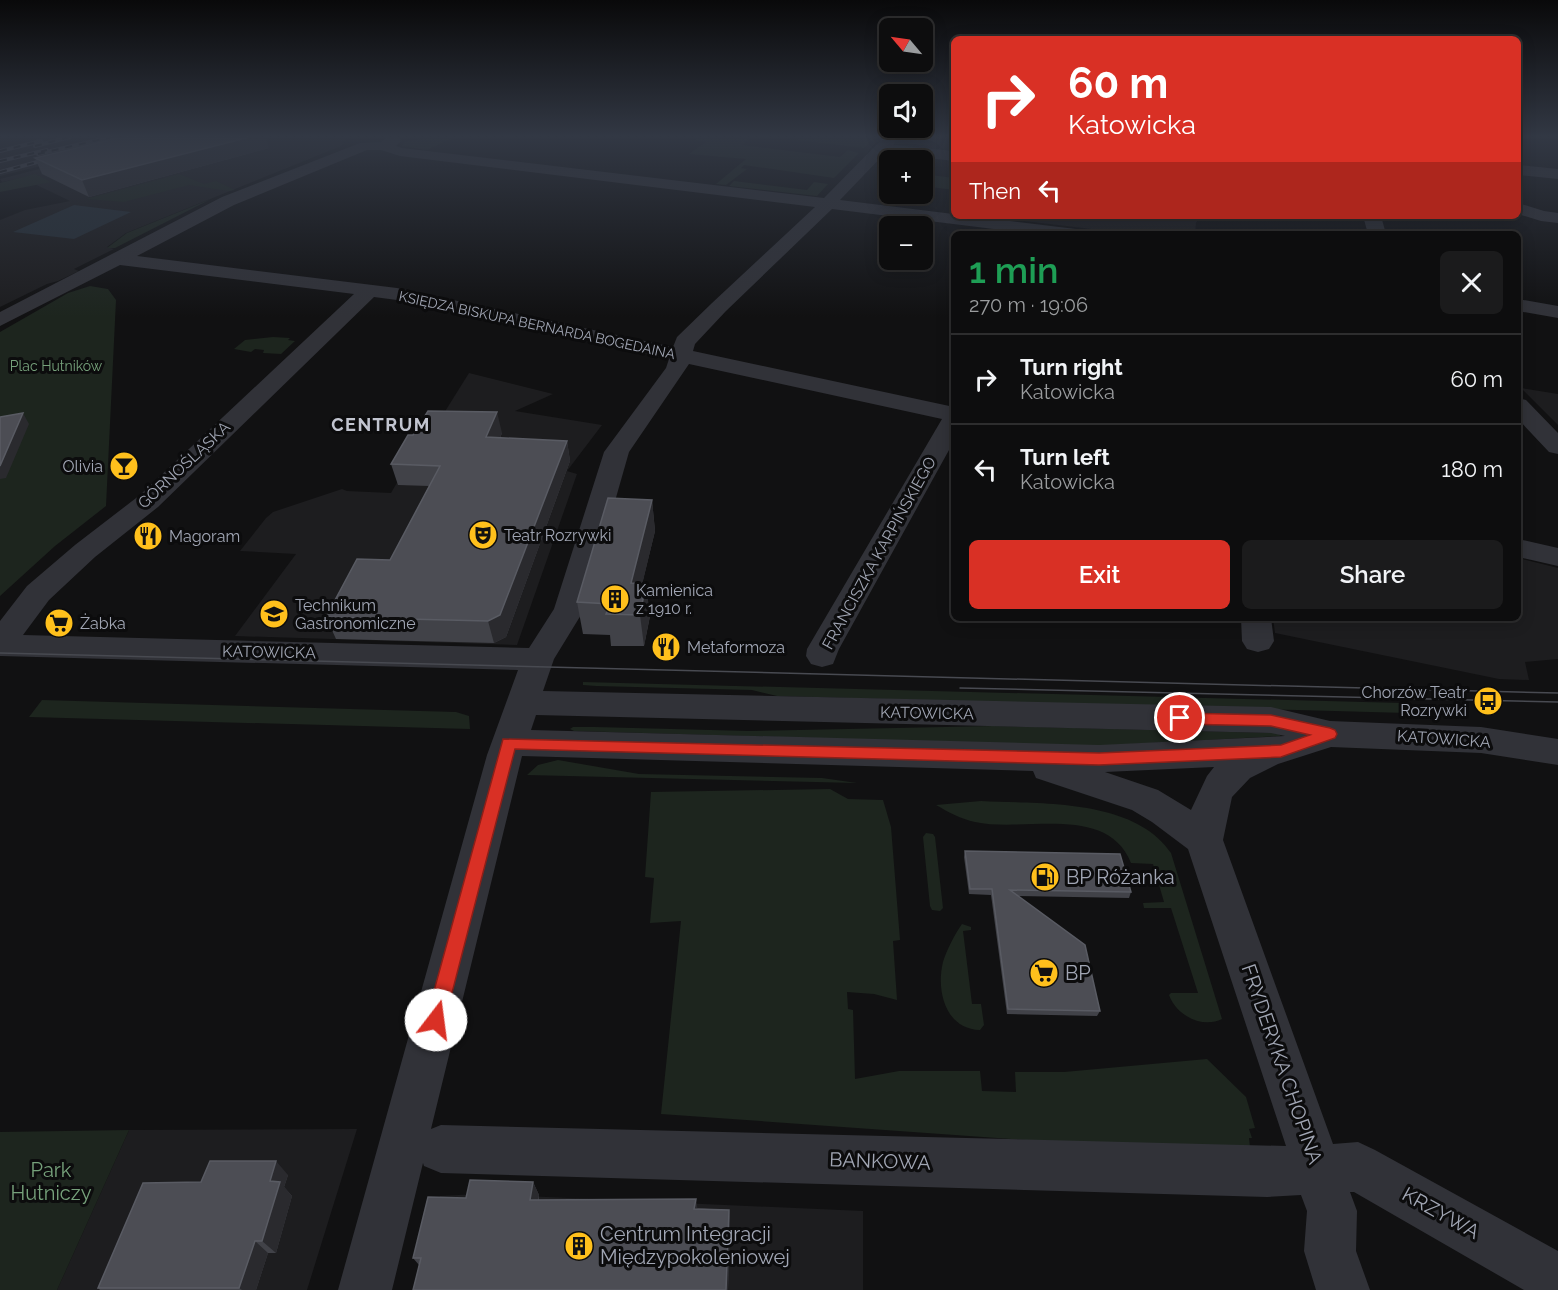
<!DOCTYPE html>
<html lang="en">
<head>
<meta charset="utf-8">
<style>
  body { margin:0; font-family:Raleway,sans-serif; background:#1b1b1c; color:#f1f3f6; height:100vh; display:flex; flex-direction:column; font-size:22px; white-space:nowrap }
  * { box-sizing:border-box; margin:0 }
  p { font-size:20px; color:#9a9c9e }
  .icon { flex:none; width:33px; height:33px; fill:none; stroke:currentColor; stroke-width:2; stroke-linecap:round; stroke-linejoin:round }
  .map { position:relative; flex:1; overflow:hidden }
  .sheet { position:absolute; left:951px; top:231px; width:570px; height:390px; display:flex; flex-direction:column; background:#0d0d0e; border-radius:9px; box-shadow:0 3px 15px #0003,0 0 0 2px #2d2d2e }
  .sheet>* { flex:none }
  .hud { position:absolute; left:951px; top:36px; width:570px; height:183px; border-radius:9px; box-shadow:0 3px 15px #0003,0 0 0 2px #2d2d2e; background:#d93025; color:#fff; overflow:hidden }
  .needle { width:39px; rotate:299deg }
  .buttons { position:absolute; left:879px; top:18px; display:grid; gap:12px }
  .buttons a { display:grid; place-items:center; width:54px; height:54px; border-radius:9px; background:#0d0d0e; box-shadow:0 3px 15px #0003,0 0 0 2px #2d2d2e; font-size:30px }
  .pin { position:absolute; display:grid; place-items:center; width:51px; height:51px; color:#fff; margin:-26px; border:3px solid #fff; border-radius:50%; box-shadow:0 2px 6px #0007 }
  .me { position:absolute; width:66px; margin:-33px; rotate:15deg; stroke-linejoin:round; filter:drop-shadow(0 0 4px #0008) }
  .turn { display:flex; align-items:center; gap:21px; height:126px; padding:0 18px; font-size:27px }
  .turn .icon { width:78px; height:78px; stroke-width:2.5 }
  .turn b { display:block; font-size:42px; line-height:51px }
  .then { display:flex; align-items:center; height:57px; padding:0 18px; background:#0003; gap:12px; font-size:22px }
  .round { display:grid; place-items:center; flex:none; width:63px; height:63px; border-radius:9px; background:#1b1b1c }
  .summary { display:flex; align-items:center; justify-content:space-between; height:102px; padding:0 18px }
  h1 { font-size:36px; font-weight:600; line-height:45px; color:#1e9e55 }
  .cta { display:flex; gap:12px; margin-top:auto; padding:12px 18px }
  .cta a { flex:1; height:69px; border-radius:9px; background:#d93025; color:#fff; font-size:24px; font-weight:600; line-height:69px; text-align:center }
  .cta a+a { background:#1b1b1c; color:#f1f3f6 }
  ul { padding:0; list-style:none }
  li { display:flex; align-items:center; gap:18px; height:90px; padding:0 18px; border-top:2px solid #2d2d2e }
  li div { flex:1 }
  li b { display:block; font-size:22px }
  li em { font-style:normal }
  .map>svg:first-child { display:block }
  .built { fill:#1d1d1f }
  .green { fill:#1d251e }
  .water { fill:#262f37 }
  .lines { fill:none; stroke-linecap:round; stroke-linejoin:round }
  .minor { fill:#313238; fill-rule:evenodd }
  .tram { stroke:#484a51; stroke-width:1.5 }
  .rail-casing { stroke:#484a51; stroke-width:4 }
  .rail { stroke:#0c0c0d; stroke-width:2; stroke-dasharray:7; stroke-linecap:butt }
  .wall { fill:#414248 }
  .shaded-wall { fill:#2a2a2e }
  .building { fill:#4c4d54; stroke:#595b63; stroke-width:1.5 }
  .route { fill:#d93025; stroke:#8d1f18; stroke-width:1.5 }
  .labels { text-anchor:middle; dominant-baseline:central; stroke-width:6; stroke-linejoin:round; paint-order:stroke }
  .far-street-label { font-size:14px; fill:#a1a6b4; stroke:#0c0c0d }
  .far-park-label { font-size:14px; fill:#76a17b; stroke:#0c0c0d }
  .street-label { font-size:16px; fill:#a1a6b4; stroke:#0c0c0d }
  .poi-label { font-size:16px; fill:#a1a6b4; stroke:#0c0c0d; text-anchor:start }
  .far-district-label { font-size:18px; font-weight:bold; letter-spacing:1.5px; fill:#c2c5d0; stroke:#0c0c0d }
  .near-poi-label { font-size:20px; fill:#a1a6b4; stroke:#0c0c0d; text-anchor:start }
  .near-street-label { font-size:20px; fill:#a1a6b4; stroke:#0c0c0d }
  .near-park-label { font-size:20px; fill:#76a17b; stroke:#0c0c0d }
</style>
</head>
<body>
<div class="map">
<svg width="1558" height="1290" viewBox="0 0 1558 1290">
  <rect width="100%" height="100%" fill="#111112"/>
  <!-- built -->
  <path class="built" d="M 0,137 L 159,137 L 0,176 Z
    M 164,137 L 350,137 L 344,140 L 342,143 L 345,143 L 339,147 L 126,233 L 107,247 L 114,249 L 74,269 L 79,271 L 58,281 L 47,284 L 0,307 L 0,220 L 25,210 L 70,201 L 22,178 L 2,182 L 0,179 Z
    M 982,216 L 1200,216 L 1196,223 L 1195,234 L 1133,234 Z
    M 469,373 L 553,394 L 515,411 L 602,425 L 567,471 L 577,474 L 517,645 L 235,636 L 296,554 L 240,551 L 266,518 L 273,512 L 342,489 L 347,491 L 391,493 L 417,448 L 439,421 Z
    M 1521,388 L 1558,394 L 1558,425 Z
    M 1518,558 L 1558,568 L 1558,659 L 1525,662 L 1529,680 L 1499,679 L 1275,633 L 1273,618 L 1518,618 Z
    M 357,1129 L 307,1290 L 57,1290 L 129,1130 Z
    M 477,1194 L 863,1211 L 863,1290 L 426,1290 L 423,1270 L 440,1196 Z"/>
  <!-- green -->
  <path class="green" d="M 436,137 L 463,137 L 448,140 L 427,150 L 402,146 L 404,142 Z
    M 698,137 L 750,138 L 742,145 L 840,157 L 848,150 L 859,153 L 834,178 L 744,165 L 741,168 L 747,169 L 726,185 L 716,184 L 746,159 L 689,154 L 706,142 L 695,140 Z
    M 782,137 L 875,137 L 864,148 L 780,138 Z
    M 35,174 L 51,182 L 0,192 L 0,183 Z
    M 179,174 L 204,184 L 216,181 L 235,190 L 229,191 L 189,185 L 124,202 L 86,199 Z
    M 923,174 L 954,178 L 954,190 L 923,186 Z
    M 734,181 L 807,190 L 814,182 L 828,184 L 817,196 L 729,186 Z
    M 211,199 L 115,248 L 107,248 L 127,233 Z
    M 90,286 L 108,289 L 116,300 L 106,506 L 55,546 L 0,596 L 0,332 L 68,293 Z
    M 273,337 L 290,338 L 288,340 L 295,341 L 281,354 L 263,353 L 264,350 L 255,349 L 251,352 L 234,349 L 245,340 Z
    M 583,682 L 1402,703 L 1407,713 L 777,696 L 752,690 L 596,686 L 583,685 Z
    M 42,700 L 456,712 L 469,716 L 470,729 L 29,717 Z
    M 993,726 L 1277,733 L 1281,736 L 1094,746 L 574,731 L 570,729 L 573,727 L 595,727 L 749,731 Z
    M 558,760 L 639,774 L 822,778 L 857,783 L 527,775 L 538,765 Z
    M 830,789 L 848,799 L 883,800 L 891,827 L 900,940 L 893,941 L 897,1000 L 874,994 L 847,992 L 848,1009 L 853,1010 L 855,1079 L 899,1071 L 980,1071 L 982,1091 L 1016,1092 L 1015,1072 L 1064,1072 L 1207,1059 L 1246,1097 L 1255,1128 L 1249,1129 L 1252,1138 L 1249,1138 L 1251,1156 L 661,1114 L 681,921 L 650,923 L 654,878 L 645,877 L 651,792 Z
    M 981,801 C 1039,804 1134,798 1171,853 L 1222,1019 C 1202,1029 1176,1015 1169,995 L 1171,993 L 1198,993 L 1171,908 L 1144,908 L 1143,903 L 1164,902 L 1153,864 L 1131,863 C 1107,803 1024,833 975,822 C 961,819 948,812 936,805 Z
    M 926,833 L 933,834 L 935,837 L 943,908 L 940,911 L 932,910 L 930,906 L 923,837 Z
    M 962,924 L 971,927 L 971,930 L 963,931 L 972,1004 L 981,1004 L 984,1025 L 980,1030 C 945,1029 936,990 943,962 C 947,949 955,934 962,924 Z
    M 129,1130 L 57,1290 L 0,1290 L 0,1132 Z"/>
  <!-- water -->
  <path class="water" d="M 74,205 L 131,212 L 74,239 L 13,232 Z"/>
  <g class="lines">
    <!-- minor -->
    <path class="minor" d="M 387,137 L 399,137 L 401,141 L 396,146 L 402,148 L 824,198 L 884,137 L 899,137 L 893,145 L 954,151 L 954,161 L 885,153 L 840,200 L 1084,230 L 1087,234 L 1035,234 L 832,209 L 726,311 L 695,344 L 693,351 L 954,407 L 954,441 L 839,649 L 833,664 L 822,667 L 811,664 L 806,656 L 807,649 L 942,419 L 689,364 L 629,452 L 584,610 L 554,659 L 543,691 L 1271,707 L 1330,721 L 1481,727 L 1558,739 L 1558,765 L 1481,753 L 1331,747 L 1278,764 L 1250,778 L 1232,797 L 1223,840 L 1333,1144 L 1358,1142 L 1375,1150 L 1558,1251 L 1558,1290 L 1524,1290 L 1354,1192 L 1350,1192 L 1357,1211 L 1356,1251 L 1370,1290 L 1316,1290 L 1304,1251 L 1307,1211 L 1301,1195 L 1267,1197 L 441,1173 L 424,1166 L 423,1163 L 392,1290 L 338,1290 L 487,755 L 518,670 L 0,656 L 0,621 L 27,586 L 75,545 L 140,495 L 354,294 L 120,265 L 0,326 L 0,312 L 222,197 L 360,143 L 381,142 ZM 367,150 L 381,150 L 400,156 L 815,207 L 712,303 L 677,337 L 673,347 L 397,288 L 137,256 L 234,205 ZM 374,297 L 397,300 L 669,359 L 666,368 L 604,452 L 554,609 L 529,648 L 23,635 L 49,600 L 95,557 L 158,507 ZM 536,715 L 1271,733 L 1285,736 L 1099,745 L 531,730 ZM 522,756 L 1033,771 L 1036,778 L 1132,810 L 1152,822 L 1188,849 L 1286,1146 L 441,1125 L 431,1129 ZM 1214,767 L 1207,776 L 1191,810 L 1158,790 L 1105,772 Z
      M 1518,165 L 1558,169 L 1558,179 L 1518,175 Z
      M 1518,203 L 1544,211 L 1558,213 L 1558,223 L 1541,221 L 1518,214 Z
      M 1363,216 L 1381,216 L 1386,234 L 1368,234 Z
      M 1518,299 L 1558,306 L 1558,318 L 1518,311 Z
      M 1518,398 L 1526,400 L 1558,433 L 1558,454 L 1549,452 L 1518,419 Z
      M 1518,539 L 1558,548 L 1558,566 L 1518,557 Z
      M 1241,618 L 1271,618 L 1274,641 L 1269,649 L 1258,652 L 1247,649 L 1242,641 Z"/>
    <!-- tram -->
    <path class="tram" d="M 0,653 L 1558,693
      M 960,688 L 1558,702"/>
    <!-- rail casing -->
    <g class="rail-casing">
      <path id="rail" d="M 35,146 L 70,137
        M 0,151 L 41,141
        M 38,154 L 111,137
        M 0,161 L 47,150
        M 0,172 L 52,158"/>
    </g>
    <!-- rail -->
    <use href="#rail" class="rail"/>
  </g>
  <!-- wall -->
  <path class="wall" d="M 269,148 L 89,197 L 42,174 L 35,158 Z
    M 502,433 L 500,438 L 567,441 L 570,461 L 506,637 L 494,643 L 336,639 L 326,617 L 390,560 L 429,486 L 398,485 L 391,464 L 413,435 Z
    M 652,500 L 655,531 L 642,584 L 650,616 L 644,646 L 611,646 L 610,635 L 583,634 L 577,602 Z
    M 965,851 L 1131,892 L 1129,898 L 1018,896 L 1100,1011 L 1097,1016 L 1007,1014 L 991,895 L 969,894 L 964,857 Z
    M 288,1175 L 284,1187 L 292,1196 L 276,1253 L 268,1253 L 256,1290 L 100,1290 L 98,1288 L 201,1182 Z
    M 533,1182 L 539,1195 L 539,1200 L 729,1210 L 730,1223 L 728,1290 L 413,1290 L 419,1265 L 413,1258 L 466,1198 Z"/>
  <!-- shaded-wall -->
  <path class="shaded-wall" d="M 250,137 L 266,137 L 269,148 L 89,197 L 82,180 Z
    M 497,412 L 502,433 L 491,458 L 486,437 Z
    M 23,413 L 29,424 L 6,478 L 0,479 L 0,466 Z
    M 567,441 L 570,461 L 506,637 L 494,643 L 488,621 Z
    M 652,500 L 655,531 L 635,614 L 631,583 Z
    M 646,584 L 650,616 L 644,646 L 640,615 Z
    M 276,1161 L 288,1175 L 284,1187 L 292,1196 L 276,1253 L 262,1241 L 270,1181 Z
    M 533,1182 L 539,1195 L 536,1213 L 530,1200 Z
    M 696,1199 L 698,1212 L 694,1209 Z
    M 729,1210 L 730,1223 L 728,1290 L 726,1290 Z
    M 255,1241 L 268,1253 L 256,1290 L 242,1290 L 239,1288 Z"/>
  <!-- building -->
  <path class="building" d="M 122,137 L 250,137 L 82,180 L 35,158 Z
    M 428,411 L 497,412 L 486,437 L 567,441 L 500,615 L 488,621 L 326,617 L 357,559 L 390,560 L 440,466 L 391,464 L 408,435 L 413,435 Z
    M 23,413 L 0,466 L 0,417 Z
    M 608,498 L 652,500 L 631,583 L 646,584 L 640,615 L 606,614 L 610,604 L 577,602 Z
    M 965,851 L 1120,854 L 1131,892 L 1010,890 L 1085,945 L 1100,1011 L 1008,1009 L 992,889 L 970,889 Z
    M 210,1161 L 276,1161 L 270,1181 L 280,1182 L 262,1241 L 255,1241 L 239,1288 L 98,1288 L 143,1183 L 201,1182 Z
    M 470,1180 L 533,1182 L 530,1200 L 696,1199 L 694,1209 L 729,1210 L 726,1290 L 413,1290 L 421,1258 L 413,1258 L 428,1197 L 466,1198 Z"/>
  <!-- sky -->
  <linearGradient id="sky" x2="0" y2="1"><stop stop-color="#09090a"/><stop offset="0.43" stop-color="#323844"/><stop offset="1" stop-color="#323844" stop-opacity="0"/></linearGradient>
  <rect width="1558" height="317" fill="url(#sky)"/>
  <!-- route -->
  <path class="route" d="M 1180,713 L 1271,715 L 1330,728 L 1335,730 L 1337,734 L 1335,738 L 1281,757 L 1099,765 L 515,749 L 445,1020 L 443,1026 L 436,1029 L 429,1026 L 426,1020 L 503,739 L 1099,753 L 1281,745 L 1310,735 L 1271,726 L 1180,724 L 1175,722 L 1173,718 L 1175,714 Z"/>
  <!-- icons -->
  <defs>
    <g id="bar-disc" transform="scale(1.5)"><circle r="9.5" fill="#ffc01c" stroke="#0c0c0d"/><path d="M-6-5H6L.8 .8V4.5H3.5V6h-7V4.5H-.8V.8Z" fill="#111"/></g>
    <g id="theatre-disc" transform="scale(1.5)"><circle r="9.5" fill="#ffc01c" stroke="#0c0c0d"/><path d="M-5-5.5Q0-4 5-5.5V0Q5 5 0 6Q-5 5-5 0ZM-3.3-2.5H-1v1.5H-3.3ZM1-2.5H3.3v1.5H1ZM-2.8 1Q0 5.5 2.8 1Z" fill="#111"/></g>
    <g id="restaurant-disc" transform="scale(1.5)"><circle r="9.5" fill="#ffc01c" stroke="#0c0c0d"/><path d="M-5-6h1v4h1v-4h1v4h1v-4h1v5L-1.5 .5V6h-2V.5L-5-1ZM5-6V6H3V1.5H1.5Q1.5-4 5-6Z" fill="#111"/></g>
    <g id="building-disc" transform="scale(1.5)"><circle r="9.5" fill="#ffc01c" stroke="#0c0c0d"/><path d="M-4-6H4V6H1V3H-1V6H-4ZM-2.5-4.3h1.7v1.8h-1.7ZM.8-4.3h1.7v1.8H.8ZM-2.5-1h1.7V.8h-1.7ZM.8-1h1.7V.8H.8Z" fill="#111"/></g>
    <g id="school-disc" transform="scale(1.5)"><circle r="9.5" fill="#ffc01c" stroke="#0c0c0d"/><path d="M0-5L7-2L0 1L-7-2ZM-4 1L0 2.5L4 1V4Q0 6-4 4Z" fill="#111"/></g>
    <g id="supermarket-disc" transform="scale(1.5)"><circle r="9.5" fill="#ffc01c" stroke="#0c0c0d"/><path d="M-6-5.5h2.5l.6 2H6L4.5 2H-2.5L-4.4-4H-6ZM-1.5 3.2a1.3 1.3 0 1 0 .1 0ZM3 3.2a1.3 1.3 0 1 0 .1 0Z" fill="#111"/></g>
    <g id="bus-disc" transform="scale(1.5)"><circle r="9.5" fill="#ffc01c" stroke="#0c0c0d"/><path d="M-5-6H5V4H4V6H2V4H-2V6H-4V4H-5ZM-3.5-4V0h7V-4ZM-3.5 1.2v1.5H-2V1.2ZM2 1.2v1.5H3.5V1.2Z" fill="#111"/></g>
    <g id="fuel-disc" transform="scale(1.5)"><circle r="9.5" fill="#ffc01c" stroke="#0c0c0d"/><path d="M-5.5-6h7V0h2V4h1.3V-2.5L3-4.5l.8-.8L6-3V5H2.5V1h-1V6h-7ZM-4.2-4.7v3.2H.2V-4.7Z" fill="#111"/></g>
  </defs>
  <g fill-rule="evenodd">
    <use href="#bar-disc" x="124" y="466"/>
    <use href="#theatre-disc" x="483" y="535"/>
    <use href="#restaurant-disc" x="148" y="536"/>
    <use href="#building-disc" x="615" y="599"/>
    <use href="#school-disc" x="274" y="614"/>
    <use href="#supermarket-disc" x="59" y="623"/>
    <use href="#restaurant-disc" x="666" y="647"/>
    <use href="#bus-disc" x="1488" y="701"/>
    <use href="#fuel-disc" x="1045" y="877"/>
    <use href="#supermarket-disc" x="1044" y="973"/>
    <use href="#building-disc" x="579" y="1246"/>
  </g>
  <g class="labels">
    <!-- far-street labels -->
    <g class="far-street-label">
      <text transform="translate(537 325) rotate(12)">KSIĘDZA BISKUPA BERNARDA BOGEDAINA</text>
    </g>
    <!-- far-park labels -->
    <g class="far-park-label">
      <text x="56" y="366">Plac Hutników</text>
    </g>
    <!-- street labels -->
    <g class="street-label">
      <text transform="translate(184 465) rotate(-43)">GÓRNOŚLĄSKA</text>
      <text transform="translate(879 553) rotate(-61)">FRANCISZKA KARPIŃSKIEGO</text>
      <text transform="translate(269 652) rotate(1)">KATOWICKA</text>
      <text transform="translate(927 713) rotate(1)">KATOWICKA</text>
      <text transform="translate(1444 739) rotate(4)">KATOWICKA</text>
    </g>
    <!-- poi labels -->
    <g class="poi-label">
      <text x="103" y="466" text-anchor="end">Olivia</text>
      <text x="504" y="535">Teatr Rozrywki</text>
      <text x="169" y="536">Magoram</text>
      <text x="636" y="590">Kamienica<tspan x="636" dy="18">z 1910 r.</tspan></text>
      <text x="295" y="605">Technikum<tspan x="295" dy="18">Gastronomiczne</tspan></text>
      <text x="80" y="623">Żabka</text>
      <text x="687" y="647">Metaformoza</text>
      <text x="1467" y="692" text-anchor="end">Chorzów Teatr<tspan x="1467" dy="18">Rozrywki</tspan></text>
    </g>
    <!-- far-district labels -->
    <g class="far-district-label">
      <text x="381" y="424">CENTRUM</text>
    </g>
    <!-- near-poi labels -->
    <g class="near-poi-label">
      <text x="1066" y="877">BP Różanka</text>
      <text x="1065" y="973">BP</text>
      <text x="600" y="1234">Centrum Integracji<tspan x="600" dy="23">Międzypokoleniowej</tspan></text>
    </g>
    <!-- near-street labels -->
    <g class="near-street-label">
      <text transform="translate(1282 1064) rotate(71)">FRYDERYKA CHOPINA</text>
      <text transform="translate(880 1161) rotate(2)">BANKOWA</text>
      <text transform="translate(1441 1213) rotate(29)">KRZYWA</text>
    </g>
    <!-- near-park labels -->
    <g class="near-park-label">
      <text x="51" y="1170">Park<tspan x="51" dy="23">Hutniczy</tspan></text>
    </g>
  </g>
</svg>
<div class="buttons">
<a><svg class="needle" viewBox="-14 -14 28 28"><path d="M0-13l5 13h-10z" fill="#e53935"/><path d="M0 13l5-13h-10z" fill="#9a9c9e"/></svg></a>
<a><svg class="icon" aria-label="sound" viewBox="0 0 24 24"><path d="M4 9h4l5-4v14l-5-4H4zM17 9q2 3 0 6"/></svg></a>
<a>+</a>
<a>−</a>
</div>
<div class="pin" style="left:1180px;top:718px;background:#d93025"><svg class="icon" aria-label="arrive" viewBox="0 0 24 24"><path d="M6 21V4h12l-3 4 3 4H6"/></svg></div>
<svg class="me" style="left:436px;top:1020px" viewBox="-20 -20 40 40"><circle r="19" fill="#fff"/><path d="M0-13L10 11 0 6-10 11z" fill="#d93025"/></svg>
<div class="hud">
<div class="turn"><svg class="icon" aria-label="right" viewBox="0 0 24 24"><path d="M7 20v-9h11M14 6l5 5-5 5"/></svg><div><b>60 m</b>Katowicka</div></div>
<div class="then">Then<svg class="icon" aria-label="left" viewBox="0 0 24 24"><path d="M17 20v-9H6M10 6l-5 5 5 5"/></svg></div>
</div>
<section class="sheet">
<div class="summary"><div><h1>1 min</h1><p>270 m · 19:06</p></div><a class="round"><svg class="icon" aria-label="close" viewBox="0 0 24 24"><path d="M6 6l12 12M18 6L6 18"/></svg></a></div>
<ul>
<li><svg class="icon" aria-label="right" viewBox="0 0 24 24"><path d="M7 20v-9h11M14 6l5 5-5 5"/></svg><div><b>Turn right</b><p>Katowicka</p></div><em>60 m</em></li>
<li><svg class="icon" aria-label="left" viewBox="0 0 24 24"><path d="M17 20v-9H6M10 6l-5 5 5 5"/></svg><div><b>Turn left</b><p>Katowicka</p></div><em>180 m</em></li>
</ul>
<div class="cta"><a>Exit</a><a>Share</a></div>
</section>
</div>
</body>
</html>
